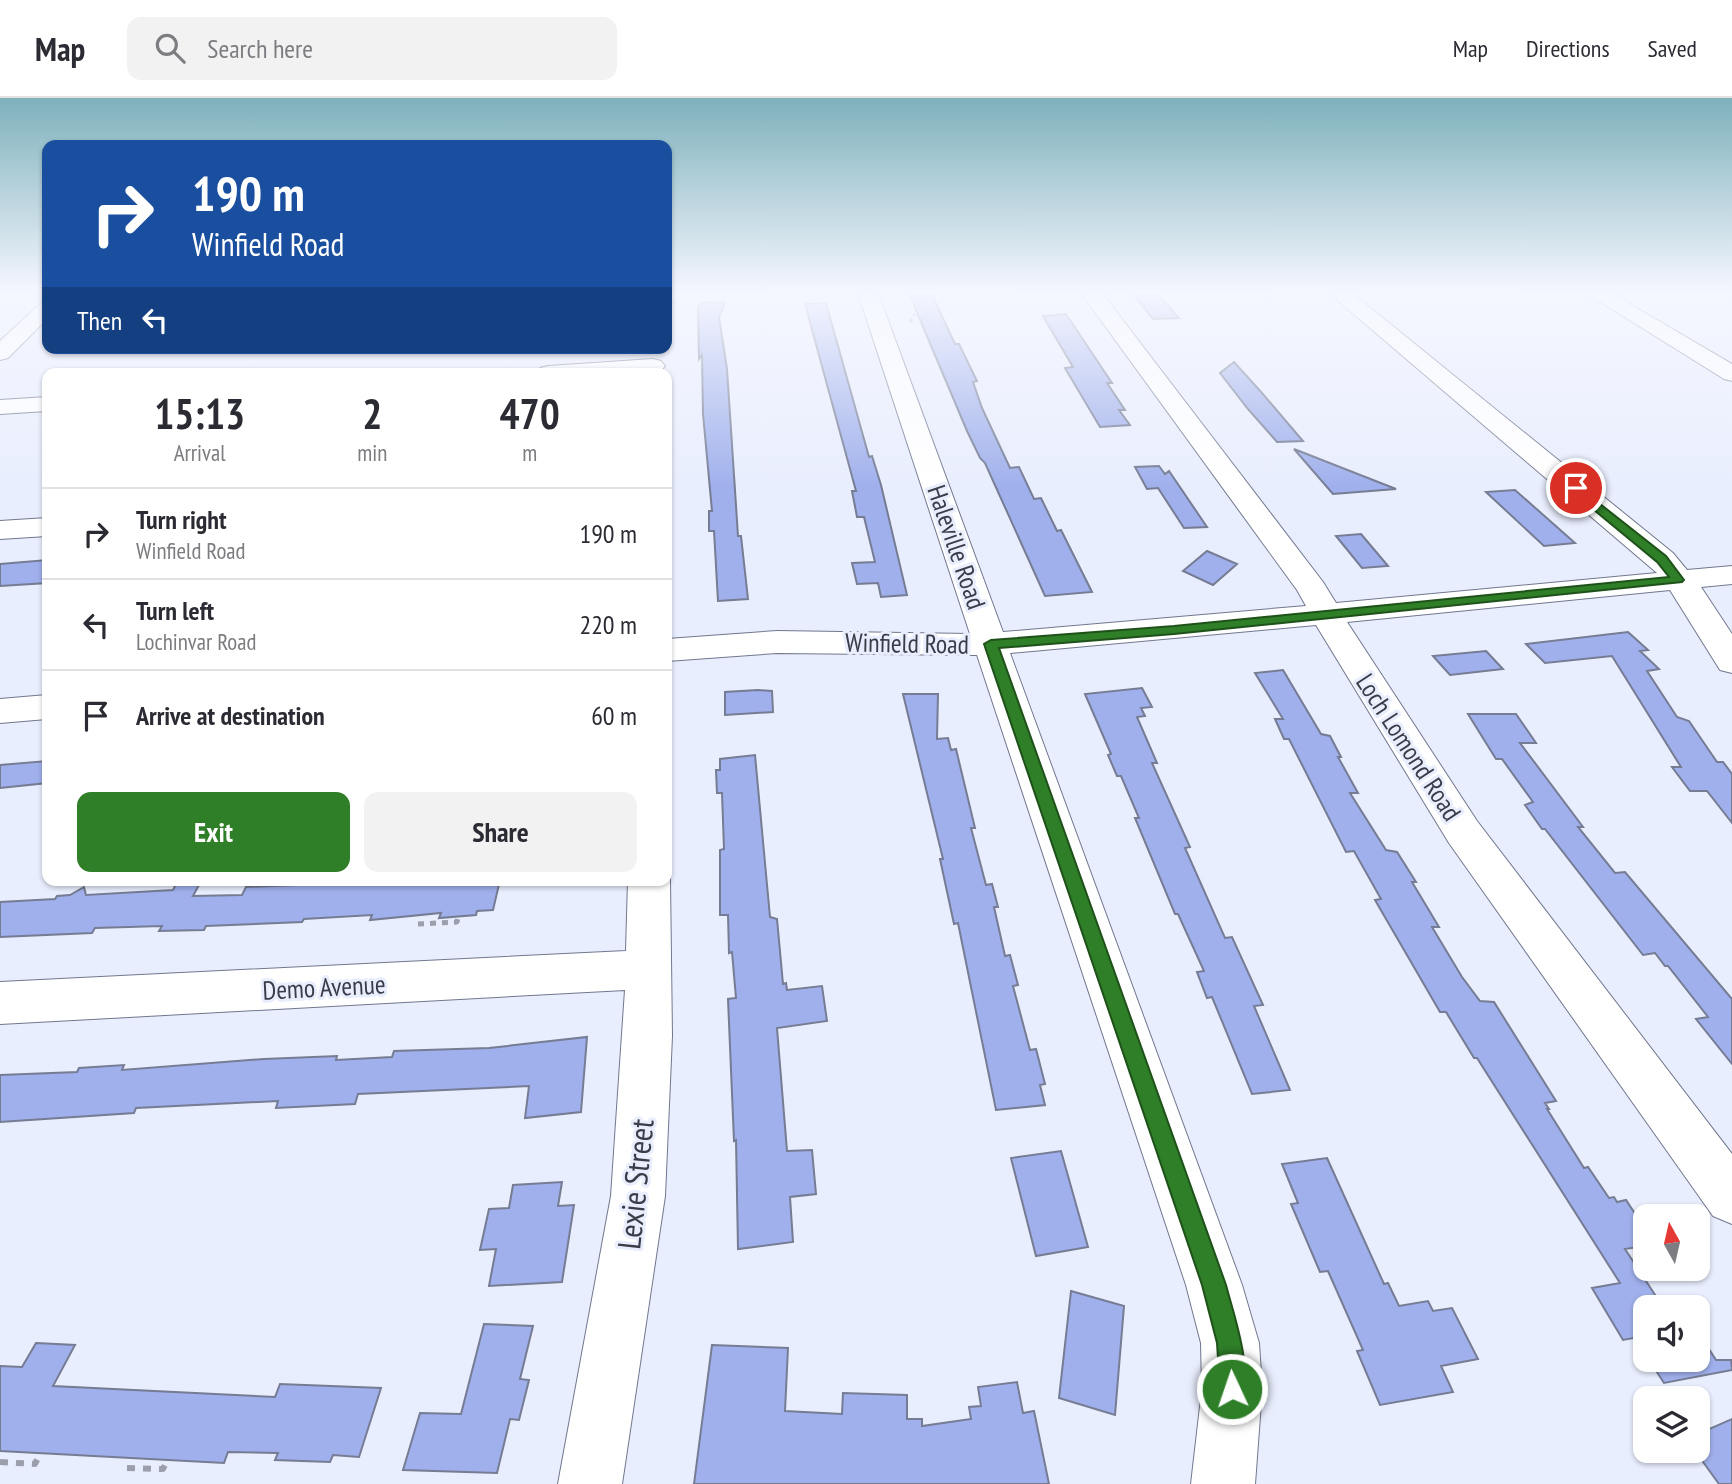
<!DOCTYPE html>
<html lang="en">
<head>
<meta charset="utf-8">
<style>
  body { margin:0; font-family:"PT Sans Narrow",sans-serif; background:#f2f2f3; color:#2b2b33; height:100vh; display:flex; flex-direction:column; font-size:26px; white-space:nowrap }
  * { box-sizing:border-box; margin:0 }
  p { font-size:23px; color:#7c7c81 }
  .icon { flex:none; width:38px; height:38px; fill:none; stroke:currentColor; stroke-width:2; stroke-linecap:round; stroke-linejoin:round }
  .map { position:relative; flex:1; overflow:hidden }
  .drawer { position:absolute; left:42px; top:270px; width:630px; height:518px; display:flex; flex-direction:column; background:#fff; border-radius:14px; box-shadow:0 2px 5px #0004 }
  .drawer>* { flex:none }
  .hud { position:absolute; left:42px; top:42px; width:630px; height:214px; border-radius:14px; box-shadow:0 2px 5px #0004; background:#1a4fa0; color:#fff; overflow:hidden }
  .needle { width:46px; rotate:352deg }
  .fabs { position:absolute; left:1633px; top:1106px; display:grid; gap:14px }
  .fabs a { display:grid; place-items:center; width:77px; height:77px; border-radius:14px; background:#fff; box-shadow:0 2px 5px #0004; font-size:35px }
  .pin { position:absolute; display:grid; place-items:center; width:60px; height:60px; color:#fff; margin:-30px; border:4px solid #fff; border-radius:50%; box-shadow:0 2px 7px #0007 }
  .me { position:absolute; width:77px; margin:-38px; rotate:357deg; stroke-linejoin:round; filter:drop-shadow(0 0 5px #0008) }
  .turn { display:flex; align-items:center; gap:24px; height:147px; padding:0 35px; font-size:32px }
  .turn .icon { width:91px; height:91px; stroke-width:2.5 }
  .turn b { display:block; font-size:49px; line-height:60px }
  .then { display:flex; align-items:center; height:66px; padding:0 35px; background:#0003; gap:14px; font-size:26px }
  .eta { display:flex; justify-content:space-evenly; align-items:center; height:119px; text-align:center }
  .eta b { font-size:42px; font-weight:700; line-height:49px }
  .button { display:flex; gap:14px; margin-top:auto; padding:14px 35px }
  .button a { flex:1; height:80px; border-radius:14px; background:#2f7e28; color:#fff; font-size:28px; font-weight:700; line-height:80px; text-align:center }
  .button a+a { background:#f2f2f3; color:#2b2b33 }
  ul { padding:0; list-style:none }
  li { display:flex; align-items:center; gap:21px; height:91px; padding:0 35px; border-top:2px solid #e1e1e2 }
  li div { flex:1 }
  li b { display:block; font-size:26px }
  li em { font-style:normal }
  header { display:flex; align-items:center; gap:42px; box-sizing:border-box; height:98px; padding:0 35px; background:#fff; border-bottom:2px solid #e1e1e2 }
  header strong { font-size:33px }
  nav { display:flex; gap:38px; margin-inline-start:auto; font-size:24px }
  .search { width:490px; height:63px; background:#f2f2f3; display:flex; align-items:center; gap:18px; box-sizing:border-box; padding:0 24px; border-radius:14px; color:#7c7c81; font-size:26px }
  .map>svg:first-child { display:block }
  .building { fill:#a0b0ec; stroke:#757c93; stroke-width:2 }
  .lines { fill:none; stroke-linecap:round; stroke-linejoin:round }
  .minor-casing { stroke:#71778e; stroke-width:2 }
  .major-casing { stroke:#71778e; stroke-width:2 }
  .path-far2 { stroke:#9b9fac; stroke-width:2.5; stroke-dasharray:3.5 3.5; stroke-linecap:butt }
  .path-far1 { stroke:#9b9fac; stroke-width:5; stroke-dasharray:6 6; stroke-linecap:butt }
  .path { stroke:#9b9fac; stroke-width:6; stroke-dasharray:8 8; stroke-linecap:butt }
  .minor { fill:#fff; fill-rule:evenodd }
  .major { fill:#fff; fill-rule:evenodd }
  .route { fill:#2f7e28; stroke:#1f521a; stroke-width:2 }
  .labels { text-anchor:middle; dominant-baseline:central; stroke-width:6; stroke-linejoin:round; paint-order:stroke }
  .street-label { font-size:26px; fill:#3a3d47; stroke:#e9eefe }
  .near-street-label { font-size:32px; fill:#3a3d47; stroke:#e9eefe }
</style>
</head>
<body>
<header>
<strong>Map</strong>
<div class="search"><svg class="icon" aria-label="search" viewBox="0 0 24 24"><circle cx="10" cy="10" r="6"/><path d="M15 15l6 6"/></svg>Search here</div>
<nav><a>Map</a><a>Directions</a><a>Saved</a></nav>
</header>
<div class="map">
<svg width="1732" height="1386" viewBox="0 0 1732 1386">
  <rect width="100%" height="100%" fill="#e9eefe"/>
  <!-- building -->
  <path class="building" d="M 1132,195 L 1157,195 L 1179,220 L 1153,221 Z
    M 932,197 L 955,246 L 959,246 L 977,283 L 973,284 L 982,310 L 1010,370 L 1019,369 L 1034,401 L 1041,400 L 1057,433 L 1061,432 L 1092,494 L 1045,498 L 985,365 L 980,360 L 967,333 L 910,198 Z
    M 703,204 L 725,205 L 719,219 L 727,271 L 738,438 L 741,438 L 748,501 L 718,503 L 714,433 L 709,433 L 709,413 L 712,413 L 703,316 L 702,257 L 699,261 L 698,209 Z
    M 826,205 L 869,359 L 872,358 L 881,387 L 907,497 L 881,499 L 878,485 L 857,486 L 852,465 L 875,464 L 864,419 L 857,419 L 852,393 L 856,393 L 805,206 Z
    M 1066,216 L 1112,285 L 1107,285 L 1125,312 L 1119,312 L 1130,327 L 1100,329 L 1065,270 L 1073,269 L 1043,218 Z
    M 1234,264 L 1262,295 L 1303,343 L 1277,344 L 1248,311 L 1220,275 Z
    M 1294,351 L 1396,391 L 1333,396 Z
    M 1159,368 L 1165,376 L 1169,373 L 1207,429 L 1184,430 L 1158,390 L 1147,391 L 1135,369 Z
    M 1515,392 L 1575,445 L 1544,448 L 1486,394 Z
    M 1361,436 L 1388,468 L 1362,470 L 1336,438 Z
    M 1207,453 L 1237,466 L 1213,487 L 1183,473 Z
    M 47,462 L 47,485 L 0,488 L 0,466 Z
    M 1628,534 L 1648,552 L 1640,553 L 1659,571 L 1647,573 L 1677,619 L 1689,623 L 1717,664 L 1723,664 L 1732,676 L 1732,725 L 1707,693 L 1690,693 L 1672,669 L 1681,669 L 1612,558 L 1545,565 L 1526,546 Z
    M 1486,553 L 1503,571 L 1450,577 L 1433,558 Z
    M 1283,572 L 1321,636 L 1330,638 L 1341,659 L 1338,659 L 1358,695 L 1350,695 L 1386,752 L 1397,754 L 1416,784 L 1412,784 L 1439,829 L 1432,829 L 1462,879 L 1480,903 L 1494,904 L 1556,1003 L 1545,1005 L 1549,1011 L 1547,1011 L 1584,1070 L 1588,1069 L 1609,1100 L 1614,1099 L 1617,1104 L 1626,1102 L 1645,1131 L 1645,1148 L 1625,1151 L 1663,1209 L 1645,1209 L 1645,1238 L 1623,1242 L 1592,1190 L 1620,1185 L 1477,960 L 1474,960 L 1446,914 L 1440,914 L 1375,802 L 1381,801 L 1354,753 L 1346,754 L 1289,641 L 1284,641 L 1275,621 L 1283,621 L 1255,575 Z
    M 1142,590 L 1152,609 L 1141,610 L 1145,618 L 1137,619 L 1157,665 L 1152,665 L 1190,749 L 1185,750 L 1225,840 L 1232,839 L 1263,907 L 1254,908 L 1290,992 L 1252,996 L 1212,899 L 1207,900 L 1197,874 L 1204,873 L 1178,816 L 1175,816 L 1135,720 L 1139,720 L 1121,678 L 1117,678 L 1108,657 L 1111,656 L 1085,596 Z
    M 758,592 L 772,593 L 773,614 L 725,617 L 725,594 Z
    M 903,596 L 938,596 L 937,641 L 948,640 L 951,652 L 956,651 L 975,730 L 971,730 L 986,787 L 992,786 L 998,809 L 994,809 L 1005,858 L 1010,857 L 1018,887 L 1013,888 L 1030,952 L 1036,951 L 1045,986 L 1040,987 L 1045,1007 L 996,1012 L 958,825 L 954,826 L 940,761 L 943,761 Z
    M 1468,616 L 1516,616 L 1536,645 L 1520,645 L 1583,729 L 1578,729 L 1615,775 L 1625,774 L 1732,901 L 1732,966 L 1696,921 L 1708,919 L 1668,868 L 1665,868 L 1655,855 L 1643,857 L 1545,731 L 1542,731 L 1525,707 L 1533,704 L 1502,661 L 1496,661 Z
    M 755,657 L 770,819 L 777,821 L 783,886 L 786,885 L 787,892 L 822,888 L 827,923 L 777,930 L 787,1053 L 812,1052 L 816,1096 L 790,1099 L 793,1144 L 738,1151 L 736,1042 L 734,1043 L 728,901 L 736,900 L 732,854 L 729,855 L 728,817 L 720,817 L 720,752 L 724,751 L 722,695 L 717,695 L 716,672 L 720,672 L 720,661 Z
    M 47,663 L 47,685 L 0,690 L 0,667 Z
    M 350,782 L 362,785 L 500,782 L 493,812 L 477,813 L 476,817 L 439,820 L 441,815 L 370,822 L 372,817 L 304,821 L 302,824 L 206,828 L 204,832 L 159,833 L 162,828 L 95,830 L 92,835 L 0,839 L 0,804 L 55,801 L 57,798 L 70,797 L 84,789 L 86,797 L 173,792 L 176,786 L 200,785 L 193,798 L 242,797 L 246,789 L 346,785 Z
    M 587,939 L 581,1014 L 525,1020 L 529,988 L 358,996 L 355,1006 L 276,1010 L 278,1003 L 136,1010 L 134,1015 L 0,1024 L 0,977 L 77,974 L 79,970 L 124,967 L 122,972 L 264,961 L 337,958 L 336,962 L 392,959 L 394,953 L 489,950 Z
    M 1061,1053 L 1088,1149 L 1036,1158 L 1011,1060 Z
    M 1327,1060 L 1384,1186 L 1388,1185 L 1399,1208 L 1428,1203 L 1433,1213 L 1452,1210 L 1478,1261 L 1441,1268 L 1453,1294 L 1380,1307 L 1357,1253 L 1363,1252 L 1328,1173 L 1320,1174 L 1291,1106 L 1298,1105 L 1282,1066 Z
    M 562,1084 L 558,1108 L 574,1107 L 562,1184 L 489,1188 L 496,1151 L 480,1152 L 489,1111 L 509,1110 L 513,1087 Z
    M 1071,1193 L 1124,1208 L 1115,1317 L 1059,1300 Z
    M 484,1226 L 533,1228 L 520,1281 L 529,1282 L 519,1322 L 510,1321 L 497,1375 L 403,1372 L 420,1315 L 461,1316 Z
    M 1698,1234 L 1716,1262 L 1731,1262 L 1732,1272 L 1664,1285 L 1649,1262 L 1698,1262 Z
    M 36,1245 L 75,1247 L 53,1288 L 275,1299 L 280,1286 L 381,1290 L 359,1359 L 333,1357 L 330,1364 L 275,1362 L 278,1355 L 228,1354 L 224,1365 L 0,1353 L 0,1268 L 22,1269 Z
    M 712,1247 L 788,1250 L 785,1313 L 842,1316 L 843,1295 L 907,1297 L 907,1321 L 922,1321 L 922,1328 L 971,1321 L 969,1309 L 981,1308 L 978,1289 L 1017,1284 L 1023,1315 L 1034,1313 L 1049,1386 L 694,1386 Z
    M 1732,1321 L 1732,1386 L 1719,1386 L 1698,1357 L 1698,1336 Z"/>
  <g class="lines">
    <!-- minor casing -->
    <g class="minor-casing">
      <path id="minor" d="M 667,195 L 680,195 L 674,203 L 667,205 Z
        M 858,195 L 878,195 L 1003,534 L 1306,508 L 1297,492 L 1081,195 L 1102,195 L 1323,484 L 1336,505 L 1657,475 L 1329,195 L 1352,195 L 1673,455 L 1687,472 L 1732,468 L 1732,486 L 1701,489 L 1732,536 L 1732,575 L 1720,572 L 1670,492 L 1347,524 L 1477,723 L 1732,1056 L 1732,1126 L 1713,1118 L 1449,745 L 1316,527 L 1010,555 L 1242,1187 L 1259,1245 L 1262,1291 L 1255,1386 L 1191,1386 L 1202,1291 L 1201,1245 L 1186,1187 L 977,557 L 777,555 L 667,563 L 667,541 L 777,533 L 970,536 Z
        M 47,204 L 47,221 L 8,260 L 0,262 L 0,243 L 40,206 Z
        M 653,261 L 661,263 L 665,268 L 661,273 L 536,275 L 540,270 L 548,268 Z
        M 47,299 L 47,313 L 0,316 L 0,302 Z
        M 47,420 L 47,438 L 0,441 L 0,423 Z
        M 47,597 L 47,621 L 0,625 L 0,601 Z
        M 667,776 L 670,782 L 672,938 L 665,1098 L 622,1386 L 558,1386 L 611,1098 L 625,892 L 0,926 L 0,884 L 626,853 L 628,782 L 667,782 Z"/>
    </g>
    <!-- major casing -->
    <g class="major-casing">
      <path id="major" d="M 1586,195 L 1611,195 L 1732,266 L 1732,283 L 1724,281 Z"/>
    </g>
    <!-- path-far2 -->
    <path class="path-far2" d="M 910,224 L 915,216"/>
    <!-- path-far1 -->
    <path class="path-far1" d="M 418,826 L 457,824 L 458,820"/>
    <!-- path -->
    <path class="path" d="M 0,1364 L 35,1366 L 38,1360
      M 127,1370 L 163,1371 L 166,1365"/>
    <!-- minor -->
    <use href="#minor" class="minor"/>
    <!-- major -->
    <use href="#major" class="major"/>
  </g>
  <!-- sky -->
  <linearGradient id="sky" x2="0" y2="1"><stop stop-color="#7eb1bc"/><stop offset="0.5" stop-color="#f5f7ff"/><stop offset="1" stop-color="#f5f7ff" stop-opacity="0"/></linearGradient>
  <rect width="1732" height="389" fill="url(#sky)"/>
  <!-- route -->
  <path class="route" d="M 1576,387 L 1666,458 L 1684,482 L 1682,484 L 1174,536 L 999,550 L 1226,1187 C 1234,1218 1253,1270 1241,1300 L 1232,1303 L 1223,1300 L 1220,1291 L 1217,1245 L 1202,1187 L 984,546 L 991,542 L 1174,528 L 1669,479 L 1657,464 L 1571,393 L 1570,390 Z"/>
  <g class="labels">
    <!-- street labels -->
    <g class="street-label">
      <text transform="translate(957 449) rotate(71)">Haleville Road</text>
      <text transform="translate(907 545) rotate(1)">Winfield Road</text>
      <text transform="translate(1409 649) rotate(57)">Loch Lomond Road</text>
      <text transform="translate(324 889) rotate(-3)">Demo Avenue</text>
    </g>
    <!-- near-street labels -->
    <g class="near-street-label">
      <text transform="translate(635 1086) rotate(-84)">Lexie Street</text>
    </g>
  </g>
</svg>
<div class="fabs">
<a><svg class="needle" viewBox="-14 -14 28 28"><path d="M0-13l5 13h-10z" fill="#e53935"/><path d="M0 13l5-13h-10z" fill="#7c7c81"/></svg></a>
<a><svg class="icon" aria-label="sound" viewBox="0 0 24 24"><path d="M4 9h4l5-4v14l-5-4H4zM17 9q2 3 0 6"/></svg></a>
<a><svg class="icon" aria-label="layers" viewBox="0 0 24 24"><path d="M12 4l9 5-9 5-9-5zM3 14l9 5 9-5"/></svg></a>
</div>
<div class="pin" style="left:1576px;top:390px;background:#d93025"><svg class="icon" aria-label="arrive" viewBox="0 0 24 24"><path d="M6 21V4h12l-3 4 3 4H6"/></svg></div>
<svg class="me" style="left:1232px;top:1291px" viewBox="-20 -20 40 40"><circle r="17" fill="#2f7e28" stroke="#fff" stroke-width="3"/><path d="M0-11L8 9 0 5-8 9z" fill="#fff"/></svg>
<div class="hud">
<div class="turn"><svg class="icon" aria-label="right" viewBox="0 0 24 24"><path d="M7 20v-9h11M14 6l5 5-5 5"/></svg><div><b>190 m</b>Winfield Road</div></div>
<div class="then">Then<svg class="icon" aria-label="left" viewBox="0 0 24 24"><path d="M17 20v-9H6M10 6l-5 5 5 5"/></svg></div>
</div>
<section class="drawer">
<div class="eta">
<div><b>15:13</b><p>Arrival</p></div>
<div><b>2</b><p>min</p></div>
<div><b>470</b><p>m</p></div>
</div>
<ul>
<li><svg class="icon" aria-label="right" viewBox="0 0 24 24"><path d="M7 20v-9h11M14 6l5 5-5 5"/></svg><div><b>Turn right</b><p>Winfield Road</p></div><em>190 m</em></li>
<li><svg class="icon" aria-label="left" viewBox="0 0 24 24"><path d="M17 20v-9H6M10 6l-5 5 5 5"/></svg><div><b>Turn left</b><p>Lochinvar Road</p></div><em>220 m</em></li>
<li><svg class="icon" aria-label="arrive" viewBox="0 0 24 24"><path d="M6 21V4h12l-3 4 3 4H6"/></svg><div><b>Arrive at destination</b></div><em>60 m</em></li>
</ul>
<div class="button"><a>Exit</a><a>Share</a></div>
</section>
</div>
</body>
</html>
